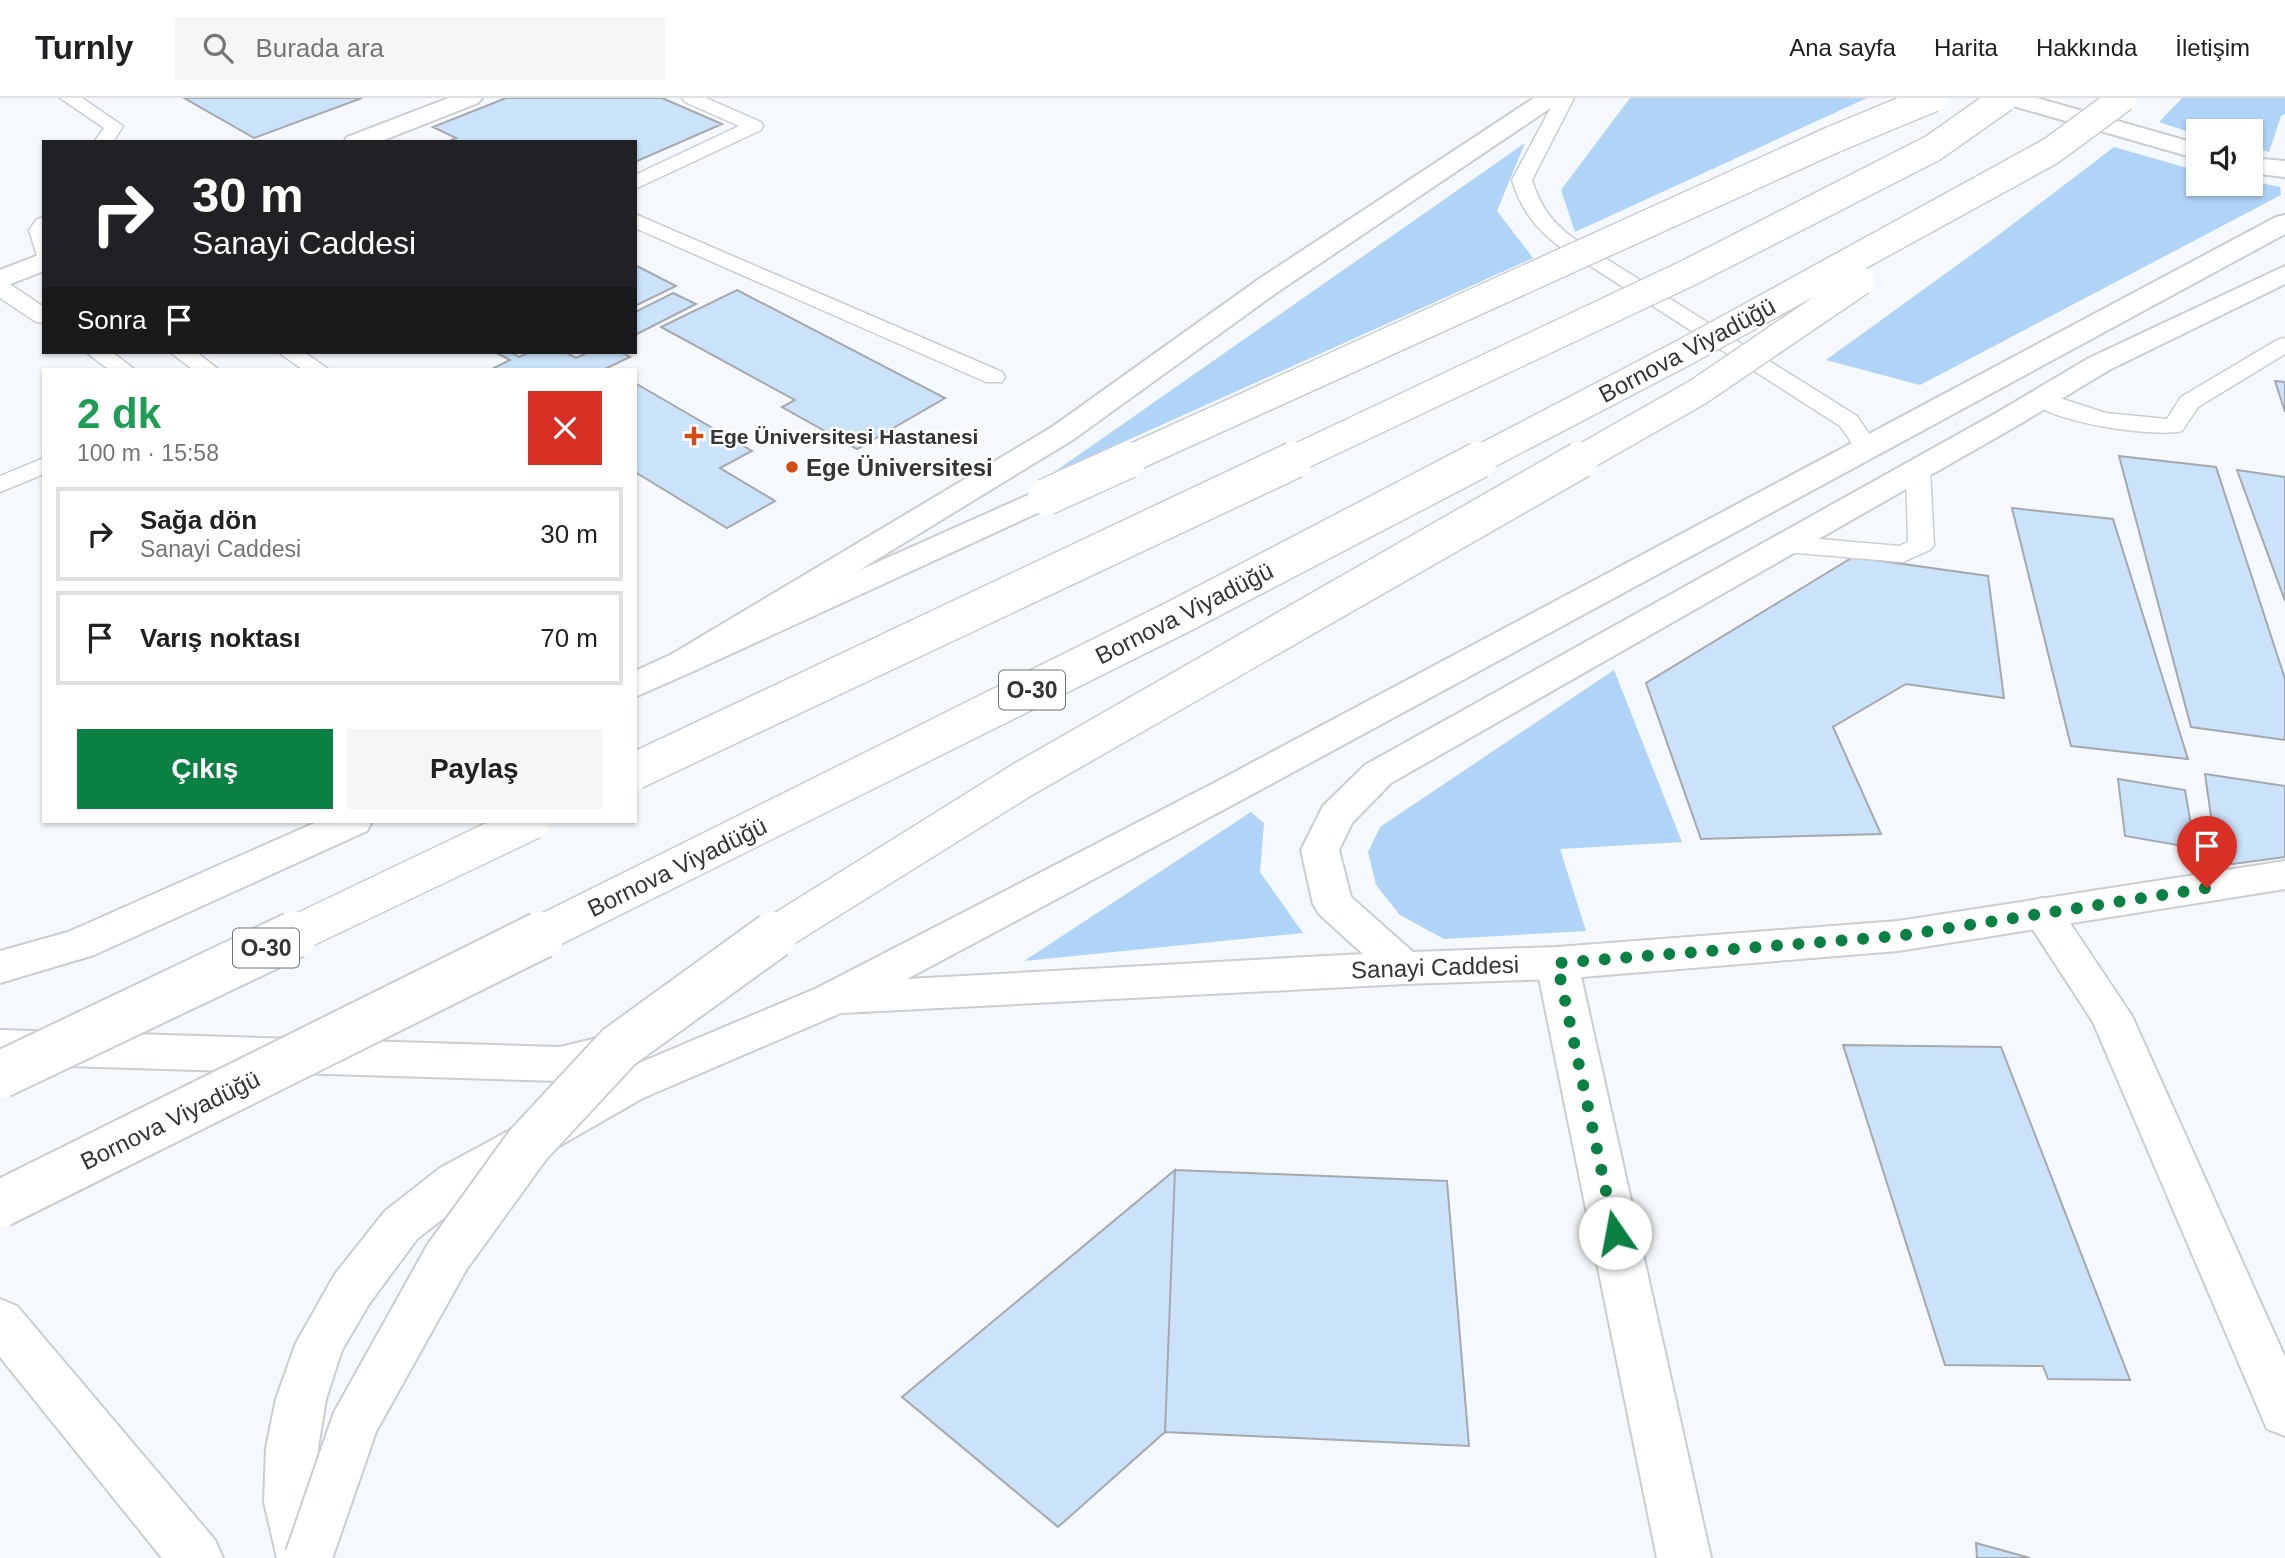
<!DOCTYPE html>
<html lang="tr">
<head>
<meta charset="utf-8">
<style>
  body { margin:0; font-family:Helvetica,sans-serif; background:#f6f6f6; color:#202124; height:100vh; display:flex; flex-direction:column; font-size:26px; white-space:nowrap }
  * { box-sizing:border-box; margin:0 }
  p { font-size:23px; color:#757577 }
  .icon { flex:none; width:38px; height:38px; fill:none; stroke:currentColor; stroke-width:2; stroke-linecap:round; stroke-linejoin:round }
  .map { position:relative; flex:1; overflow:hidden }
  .side { position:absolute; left:42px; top:270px; width:595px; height:455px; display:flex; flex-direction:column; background:#fff; border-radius:0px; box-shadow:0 2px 5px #0004 }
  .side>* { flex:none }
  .banner { position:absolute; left:42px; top:42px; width:595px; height:214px; border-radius:0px; box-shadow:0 2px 5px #0004; background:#202124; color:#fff; overflow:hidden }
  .fabs { position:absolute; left:2186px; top:21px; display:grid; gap:14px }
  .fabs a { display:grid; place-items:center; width:77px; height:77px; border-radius:0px; background:#fff; box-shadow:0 2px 5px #0004; font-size:35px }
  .pin { position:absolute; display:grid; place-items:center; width:60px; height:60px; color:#fff; margin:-72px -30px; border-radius:50% 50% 50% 0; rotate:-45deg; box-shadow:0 0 7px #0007 }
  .pin .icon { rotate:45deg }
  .me { position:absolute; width:77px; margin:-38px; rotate:348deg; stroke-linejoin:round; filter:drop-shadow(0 0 5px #0008) }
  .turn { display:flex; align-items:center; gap:24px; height:147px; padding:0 35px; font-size:32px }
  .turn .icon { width:91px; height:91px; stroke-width:2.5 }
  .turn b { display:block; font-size:49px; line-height:60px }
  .then { display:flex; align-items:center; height:66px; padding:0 35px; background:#0003; gap:14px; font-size:26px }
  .round { display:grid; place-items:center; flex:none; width:74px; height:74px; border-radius:0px; background:#f6f6f6 }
  .head { display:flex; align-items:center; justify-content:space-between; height:119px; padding:0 35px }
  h1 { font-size:42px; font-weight:700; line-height:52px; color:#1e9e55 }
  .primary-button { display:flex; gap:14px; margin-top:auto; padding:14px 35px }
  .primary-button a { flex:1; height:80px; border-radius:0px; background:#0b8043; color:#fff; font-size:28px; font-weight:700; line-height:80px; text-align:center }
  .primary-button a+a { background:#f6f6f6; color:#202124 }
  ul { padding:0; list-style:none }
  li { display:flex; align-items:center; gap:21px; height:94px; margin:0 14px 10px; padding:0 21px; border:4px solid #e0e0e0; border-radius:0px }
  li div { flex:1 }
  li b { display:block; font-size:26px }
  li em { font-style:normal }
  header { display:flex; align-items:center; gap:42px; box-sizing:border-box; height:98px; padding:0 35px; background:#fff; border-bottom:2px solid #e0e0e0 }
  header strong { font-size:33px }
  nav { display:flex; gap:38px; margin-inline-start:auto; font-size:24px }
  .search { width:490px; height:63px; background:#f6f6f6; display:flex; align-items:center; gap:18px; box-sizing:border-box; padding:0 24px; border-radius:0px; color:#757577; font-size:26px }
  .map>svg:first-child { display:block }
  .green { fill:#b0d3f8 }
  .building { fill:#cae2fa; stroke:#a5a9ad; stroke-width:2 }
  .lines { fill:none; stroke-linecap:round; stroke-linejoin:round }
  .lane-casing { stroke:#caced2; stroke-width:3 }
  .street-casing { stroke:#caced2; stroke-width:4 }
  .secondary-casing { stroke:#caced2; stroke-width:4 }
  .highway-casing { stroke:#caced2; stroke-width:4 }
  .lane { fill:#fff; fill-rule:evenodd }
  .street { fill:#fff; fill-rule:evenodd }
  .secondary { fill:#fff; fill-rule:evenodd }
  .highway { fill:#fff; fill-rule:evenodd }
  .highway-bridge-far2-casing { stroke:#caced2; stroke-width:30; stroke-linecap:butt }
  .highway-bridge-far1-casing { stroke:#caced2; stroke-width:39; stroke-linecap:butt }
  .highway-bridge-casing { stroke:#caced2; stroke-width:50; stroke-linecap:butt }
  .highway-bridge-far2 { stroke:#fff; stroke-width:27 }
  .highway-bridge-far1 { stroke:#fff; stroke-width:36 }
  .highway-bridge { stroke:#fff; stroke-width:46 }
  .route { stroke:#0b8043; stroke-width:12; stroke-dasharray:0 21.6 }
  .poi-dot { fill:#d44e14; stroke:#fff; stroke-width:2.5 }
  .labels { text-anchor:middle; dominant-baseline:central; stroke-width:5; stroke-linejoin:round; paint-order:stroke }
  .far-poi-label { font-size:21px; font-weight:bold; fill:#343537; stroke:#fff; text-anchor:start }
  .shield { fill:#fff; stroke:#717273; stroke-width:2 }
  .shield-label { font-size:23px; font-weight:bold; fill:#343537 }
  .street-label { font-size:24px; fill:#343537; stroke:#fff }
  .poi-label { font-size:24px; font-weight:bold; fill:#343537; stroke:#fff; text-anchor:start }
</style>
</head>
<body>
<header>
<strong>Turnly</strong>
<div class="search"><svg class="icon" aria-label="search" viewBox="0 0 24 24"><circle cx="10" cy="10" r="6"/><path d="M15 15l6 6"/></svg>Burada ara</div>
<nav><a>Ana sayfa</a><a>Harita</a><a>Hakkında</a><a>İletişim</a></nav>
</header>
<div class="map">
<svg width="2285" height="1460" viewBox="0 0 2285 1460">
  <rect width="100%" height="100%" fill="#f5f9fd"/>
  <!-- green -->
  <path class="green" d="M 1630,0 L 1867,0 L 1575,134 L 1561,92 Z
    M 2182,0 L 2285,0 L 2285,16 L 2281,18 L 2269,54 L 2251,50 L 2250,33 L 2198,33 L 2198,37 L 2159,24 Z
    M 1525,45 L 1497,113 L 1533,160 L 1050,377 Z
    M 2114,49 L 2198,73 L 2198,86 L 2250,86 L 2251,83 L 2280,89 L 2281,97 L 1920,287 L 1826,262 L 1996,139 Z
    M 1614,572 L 1682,744 L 1560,751 L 1586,833 L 1444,841 L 1400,817 L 1376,787 L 1368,754 L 1380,729 Z
    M 1251,714 L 1264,725 L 1260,774 L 1303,835 L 1024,863 Z"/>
  <!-- building -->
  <path class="building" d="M 184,0 L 362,0 L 254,40 Z
    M 506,0 L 662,0 L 722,26 L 635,64 L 635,44 L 447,44 L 456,40 L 433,29 Z
    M 635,167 L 676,188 L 635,208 Z
    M 737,192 L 945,300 L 857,351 L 782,309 L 795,302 L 661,229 Z
    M 673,195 L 696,206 L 635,237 L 635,214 Z
    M 495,254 L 510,254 L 519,259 L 530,254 L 565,254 L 576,260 L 589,254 L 621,254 L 630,259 L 605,271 L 492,271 L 510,262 Z
    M 2275,283 L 2285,284 L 2285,314 Z
    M 635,285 L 752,353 L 720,370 L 775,403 L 727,430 L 635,374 Z
    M 2119,358 L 2216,369 L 2285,581 L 2285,642 L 2191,629 Z
    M 2237,372 L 2285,379 L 2285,503 Z
    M 2012,410 L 2113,421 L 2188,661 L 2071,648 Z
    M 1853,459 L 1988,478 L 2004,600 L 1906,586 L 1833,629 L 1881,736 L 1701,741 L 1646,585 Z
    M 2205,676 L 2285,688 L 2285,759 L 2218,768 Z
    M 2118,681 L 2185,692 L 2195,750 L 2125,738 Z
    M 1843,947 L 2001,949 L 2130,1282 L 2048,1281 L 2043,1268 L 1945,1267 Z
    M 1175,1072 L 1447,1083 L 1469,1348 L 1165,1334 Z
    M 1175,1072 L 1165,1334 L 1058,1429 L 902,1299 Z
    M 1976,1445 L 2030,1460 L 1977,1460 Z"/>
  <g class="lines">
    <!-- lane casing -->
    <g class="lane-casing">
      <path id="lane" d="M 60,0 L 82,0 L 123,28 L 113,44 L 94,44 L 104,30 Z
        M 682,0 L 706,0 L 761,24 L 763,28 L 761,32 L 635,91 L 635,77 L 739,28 L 685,4 Z
        M 1556,0 L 1574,0 L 1532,82 C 1540,108 1551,123 1573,140 L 1857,318 L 1878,349 L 1874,354 L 1858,354 L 1840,328 L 1559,148 C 1535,130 1521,111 1512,82 Z
        M 635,116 L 1002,274 L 1005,279 L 1002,284 L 986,284 L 635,130 Z
        M 44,119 L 44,160 L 37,158 L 29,132 L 37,121 Z
        M 0,184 L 8,185 L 44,209 L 44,225 L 36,224 L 0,200 Z
        M 2285,240 L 2285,256 L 2198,309 L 2182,333 C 2155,340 2045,324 2029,301 L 2033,296 L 2041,294 L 2106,315 L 2167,321 L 2181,299 L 2277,242 Z
        M 86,254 L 112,254 L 134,271 L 108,271 Z
        M 170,254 L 196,254 L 218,271 L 192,271 Z
        M 278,254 L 304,254 L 328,271 L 302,271 Z
        M 44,360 L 44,376 L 0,394 L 0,378 Z
        M 1918,365 L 1927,367 L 1930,372 L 1934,447 L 1930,452 L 1903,464 L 1786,454 L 1777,451 L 1773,446 L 1777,441 L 1786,438 L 1899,448 L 1908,444 L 1906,372 L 1909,367 Z"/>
    </g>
    <!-- street casing -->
    <g class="street-casing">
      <path id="street" d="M 449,0 L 482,0 L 478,5 L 379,44 L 344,44 L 347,39 Z
        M 44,155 L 44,173 L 0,190 L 0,172 Z
        M 2042,800 L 2056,804 L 2132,918 L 2285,1259 L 2285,1338 L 2267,1331 L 2093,924 L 2022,815 L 2028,804 Z
        M 1557,849 L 1572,854 L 1578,865 L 1711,1460 L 1657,1460 L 1536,865 L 1542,854 Z"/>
    </g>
    <!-- secondary casing -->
    <g class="secondary-casing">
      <path id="secondary" d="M 1534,0 L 1562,0 L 1558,5 L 1279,193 L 1074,341 L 696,572 L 635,599 L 635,573 L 672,556 L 1052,329 L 1259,181 Z
        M 1999,0 L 2037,0 L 2198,46 L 2198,61 L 2003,5 Z
        M 2250,60 L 2285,63 L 2285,79 L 2250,75 Z
        M 2285,117 L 2285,136 L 1238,704 L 907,881 L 1363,856 L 1319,816 L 1313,806 L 1301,752 L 1323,708 L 1365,667 L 1998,314 L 2089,260 L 2285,168 L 2285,186 L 2109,272 L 2020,326 L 1391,685 L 1352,725 L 1339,752 L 1351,799 L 1413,854 L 1557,849 L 1898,823 L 2285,763 L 2285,791 L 1898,853 L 1557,881 L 1404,886 L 841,915 L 643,1000 L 472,1098 L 417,1141 L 369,1206 L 342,1252 L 326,1301 L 318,1350 L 316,1404 L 331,1460 L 277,1460 L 264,1404 L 266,1350 L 276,1301 L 296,1245 L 335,1176 L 385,1113 L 440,1070 L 613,976 L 817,890 L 1212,686 L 2276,119 Z
        M 319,723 L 372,723 L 367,733 L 94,857 L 0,885 L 0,853 L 68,834 Z
        M 0,932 L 560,949 L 626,933 L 641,938 L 647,950 L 641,962 L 560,983 L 0,966 Z
        M 0,1201 L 17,1208 L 215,1442 L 223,1460 L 162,1460 L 0,1259 Z"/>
    </g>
    <!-- highway casing -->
    <g class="highway-casing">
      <path id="highway" d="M 1046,389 L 1057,392 L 1062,399 L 1057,406 L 696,572 L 684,575 L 672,572 L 666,564 L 672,556 Z"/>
    </g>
    <!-- lane -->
    <use href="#lane" class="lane"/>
    <!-- street -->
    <use href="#street" class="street"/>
    <!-- secondary -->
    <use href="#secondary" class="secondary"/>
    <!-- highway -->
    <use href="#highway" class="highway"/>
    <!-- highway-bridge-far2 casing -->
    <g class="highway-bridge-far2-casing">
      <path id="highway-bridge-far2" d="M 1125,363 L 1832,42 L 1933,0
        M 1290,363 L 1688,175 L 1933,50 L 2004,0
        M 1476,363 L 1685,254 L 2051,53 L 2123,0
        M 1577,363 L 1698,294 L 1861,183"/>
    </g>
    <!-- highway-bridge-far1 casing -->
    <g class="highway-bridge-far1-casing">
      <path id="highway-bridge-far1" d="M 1046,399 L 1128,362
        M 635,673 L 1294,362
        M 291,838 L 532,723
        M 537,838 L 1178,519 L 1479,362
        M 772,838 L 1022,682 L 1580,362"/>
    </g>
    <!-- highway-bridge casing -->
    <g class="highway-bridge-casing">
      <path id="highway-bridge" d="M 0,977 L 294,837
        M 0,1106 L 541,837
        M 308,1460 L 355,1324 L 447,1159 L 528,1047 L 619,949 L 774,837"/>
    </g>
    <!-- highway-bridge-far2 -->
    <use href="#highway-bridge-far2" class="highway-bridge-far2"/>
    <!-- highway-bridge-far1 -->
    <use href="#highway-bridge-far1" class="highway-bridge-far1"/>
    <!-- highway-bridge -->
    <use href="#highway-bridge" class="highway-bridge"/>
  </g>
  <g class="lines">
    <!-- route -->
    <path class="route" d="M 1615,1135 L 1557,865 L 1898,838 L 2207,790"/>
  </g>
  <!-- markers -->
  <g class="poi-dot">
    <path d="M690.5 327.5h7v7h7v7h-7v7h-7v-7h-7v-7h7z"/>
    <circle cx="792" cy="369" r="7"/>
  </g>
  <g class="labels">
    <!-- far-poi labels -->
    <g class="far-poi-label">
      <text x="710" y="338">Ege Üniversitesi Hastanesi</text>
    </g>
    <!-- shield labels -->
    <g class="shield">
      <rect x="999" y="572.5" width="66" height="39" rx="5"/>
      <rect x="233" y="830.5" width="66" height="39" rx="5"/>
    </g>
    <g class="shield-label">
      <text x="1032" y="592">O-30</text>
      <text x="266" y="850">O-30</text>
    </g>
    <!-- street labels -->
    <g class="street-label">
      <text transform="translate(1687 252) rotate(-28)">Bornova Viyadüğü</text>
      <text transform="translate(1184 515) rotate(-27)">Bornova Viyadüğü</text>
      <text transform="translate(677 769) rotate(-26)">Bornova Viyadüğü</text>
      <text transform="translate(1435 869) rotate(-2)">Sanayi Caddesi</text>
      <text transform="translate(170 1022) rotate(-26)">Bornova Viyadüğü</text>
    </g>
    <!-- poi labels -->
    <g class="poi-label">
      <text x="806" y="369">Ege Üniversitesi</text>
    </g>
  </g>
</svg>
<div class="fabs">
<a><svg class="icon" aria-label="sound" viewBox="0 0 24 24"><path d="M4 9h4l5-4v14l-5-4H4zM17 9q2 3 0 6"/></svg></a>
</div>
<div class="pin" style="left:2207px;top:790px;background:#d93025"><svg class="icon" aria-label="arrive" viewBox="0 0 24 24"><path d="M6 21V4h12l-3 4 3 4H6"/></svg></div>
<svg class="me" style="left:1615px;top:1135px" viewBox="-20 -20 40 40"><circle r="19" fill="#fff"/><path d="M0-13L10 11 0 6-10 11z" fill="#0b8043"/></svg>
<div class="banner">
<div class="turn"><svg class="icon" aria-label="right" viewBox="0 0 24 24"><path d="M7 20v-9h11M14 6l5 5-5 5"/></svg><div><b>30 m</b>Sanayi Caddesi</div></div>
<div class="then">Sonra<svg class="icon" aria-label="arrive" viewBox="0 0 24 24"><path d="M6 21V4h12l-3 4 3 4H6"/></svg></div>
</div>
<section class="side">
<div class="head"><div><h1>2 dk</h1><p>100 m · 15:58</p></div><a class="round" style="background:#d93025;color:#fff"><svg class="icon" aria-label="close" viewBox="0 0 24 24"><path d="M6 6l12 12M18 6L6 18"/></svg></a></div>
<ul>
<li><svg class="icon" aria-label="right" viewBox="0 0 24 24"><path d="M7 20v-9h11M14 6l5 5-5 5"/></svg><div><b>Sağa dön</b><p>Sanayi Caddesi</p></div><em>30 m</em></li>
<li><svg class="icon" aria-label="arrive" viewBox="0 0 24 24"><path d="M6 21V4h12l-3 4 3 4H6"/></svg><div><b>Varış noktası</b></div><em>70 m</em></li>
</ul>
<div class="primary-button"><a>Çıkış</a><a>Paylaş</a></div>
</section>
</div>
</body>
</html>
